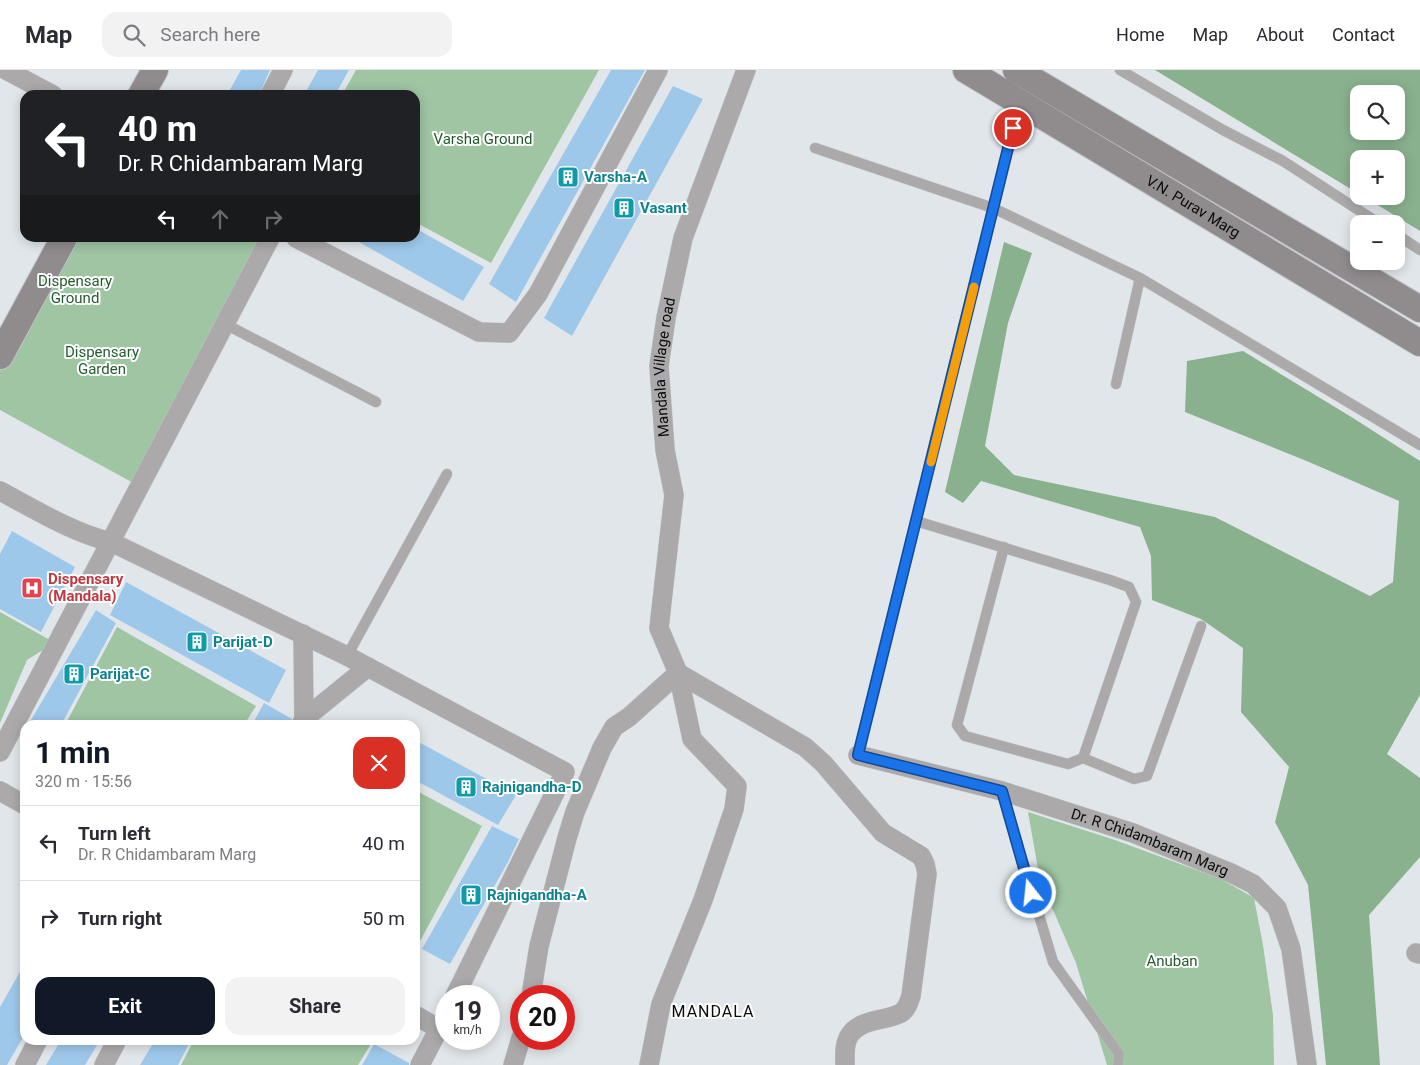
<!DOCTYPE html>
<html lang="en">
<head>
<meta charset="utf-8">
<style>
  body { margin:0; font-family:Roboto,sans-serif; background:#f2f2f3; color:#2b2b33; height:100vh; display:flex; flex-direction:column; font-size:19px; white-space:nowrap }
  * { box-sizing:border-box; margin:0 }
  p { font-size:16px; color:#7c7c81 }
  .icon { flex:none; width:28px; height:28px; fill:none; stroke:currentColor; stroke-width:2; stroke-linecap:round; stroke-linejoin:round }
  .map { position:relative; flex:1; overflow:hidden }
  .side { position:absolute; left:20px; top:650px; width:400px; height:325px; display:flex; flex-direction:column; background:#fff; border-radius:15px; box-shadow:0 2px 12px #0003 }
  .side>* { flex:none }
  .hud { position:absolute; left:20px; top:20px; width:400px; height:152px; border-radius:15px; box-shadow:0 2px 12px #0003; background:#202124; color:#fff; overflow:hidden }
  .tools { position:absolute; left:1350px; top:15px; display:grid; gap:10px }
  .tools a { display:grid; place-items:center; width:55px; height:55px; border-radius:10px; background:#fff; box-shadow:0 2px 12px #0003; font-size:25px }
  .speed { position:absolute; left:435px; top:915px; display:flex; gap:10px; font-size:25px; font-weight:700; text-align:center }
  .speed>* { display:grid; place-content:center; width:65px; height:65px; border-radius:50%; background:#fff; box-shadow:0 2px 12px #0003; line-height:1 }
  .speed small { font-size:12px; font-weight:400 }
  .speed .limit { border:8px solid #d22; background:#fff; color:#111 }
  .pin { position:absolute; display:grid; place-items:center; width:42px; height:42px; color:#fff; margin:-21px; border:2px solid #fff; border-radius:50%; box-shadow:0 1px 5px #0007 }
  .me { position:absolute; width:55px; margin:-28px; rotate:344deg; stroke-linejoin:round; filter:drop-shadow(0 0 4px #0008) }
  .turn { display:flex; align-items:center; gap:18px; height:105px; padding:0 15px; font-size:22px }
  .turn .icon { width:65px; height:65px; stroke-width:2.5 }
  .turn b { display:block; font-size:35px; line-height:42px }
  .lanes { display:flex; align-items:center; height:48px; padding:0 15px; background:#0003; justify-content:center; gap:25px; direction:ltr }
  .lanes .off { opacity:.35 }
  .round { display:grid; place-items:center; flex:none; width:52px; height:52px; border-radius:15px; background:#f2f2f3 }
  .summary { display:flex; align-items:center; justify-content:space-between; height:85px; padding:0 15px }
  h1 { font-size:30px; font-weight:700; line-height:38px; color:#111827 }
  .action { display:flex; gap:10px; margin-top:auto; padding:10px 15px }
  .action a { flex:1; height:58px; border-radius:15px; background:#111827; color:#fff; font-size:20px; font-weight:700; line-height:58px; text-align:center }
  .action a+a { background:#f2f2f3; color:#2b2b33 }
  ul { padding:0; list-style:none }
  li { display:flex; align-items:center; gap:15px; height:75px; padding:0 15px; border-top:1px solid #e1e1e2 }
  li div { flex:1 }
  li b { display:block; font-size:19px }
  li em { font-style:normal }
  header { display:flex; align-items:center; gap:30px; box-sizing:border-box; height:70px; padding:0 25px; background:#fff; border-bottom:1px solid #e1e1e2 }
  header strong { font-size:24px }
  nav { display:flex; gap:28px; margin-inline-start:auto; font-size:18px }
  .search { width:350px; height:45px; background:#f2f2f3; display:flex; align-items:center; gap:12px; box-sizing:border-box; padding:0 18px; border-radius:15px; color:#7c7c81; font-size:19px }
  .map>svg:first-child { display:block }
  .green { fill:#9fc5a3 }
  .forest { fill:#8ab18e; fill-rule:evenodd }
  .building { fill:#9ec8ea }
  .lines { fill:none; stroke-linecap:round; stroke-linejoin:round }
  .lane-casing { stroke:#bfc3c7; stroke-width:11 }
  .street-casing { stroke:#bfc3c7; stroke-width:20 }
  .secondary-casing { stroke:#bfc3c7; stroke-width:28 }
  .lane { stroke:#aca9aa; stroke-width:10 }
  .street { stroke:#aca9aa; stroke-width:19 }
  .secondary { stroke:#908c8d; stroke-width:26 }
  .route-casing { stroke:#114b97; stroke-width:12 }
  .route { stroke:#1a73e8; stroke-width:9 }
  .slow { stroke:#f59e0b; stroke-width:9 }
  .labels { text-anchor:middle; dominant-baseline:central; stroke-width:4; stroke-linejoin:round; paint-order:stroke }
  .park-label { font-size:15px; fill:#225b2d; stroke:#fff }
  .culture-label { font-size:15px; font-weight:bold; fill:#0d838f; stroke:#fff; text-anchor:start }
  .street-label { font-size:15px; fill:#0b0c0d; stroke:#fff }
  .health-label { font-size:15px; font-weight:bold; fill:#be3a42; stroke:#fff; text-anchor:start }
  .neighbourhood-label { font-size:16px; letter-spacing:1px; fill:#0b0c0d; stroke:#fff }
</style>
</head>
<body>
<header>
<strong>Map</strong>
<div class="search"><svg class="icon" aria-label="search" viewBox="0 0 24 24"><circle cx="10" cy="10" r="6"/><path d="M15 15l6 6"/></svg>Search here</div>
<nav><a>Home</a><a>Map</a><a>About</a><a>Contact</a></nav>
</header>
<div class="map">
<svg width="1420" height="995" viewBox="0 0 1420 995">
  <rect width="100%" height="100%" fill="#e1e6ea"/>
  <!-- green -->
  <path class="green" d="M 356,0 L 599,0 L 491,193 L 415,152 L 415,25 L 342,25 Z
    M 68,168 L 264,168 L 137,415 L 0,340 L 0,293 Z
    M 0,542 L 50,570 L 43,580 L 27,590 L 0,653 Z
    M 117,557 L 256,636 L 244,655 L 65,655 Z
    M 415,720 L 482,756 L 419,873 L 415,871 Z
    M 1028,742 L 1115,770 L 1221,809 L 1254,828 L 1263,875 L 1273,945 L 1274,995 L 1107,995 L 1076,893 L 1040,810 Z
    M 194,970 L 363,970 L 371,974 L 358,995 L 181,995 Z"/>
  <!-- forest -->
  <path class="forest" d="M 1155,0 L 1420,0 L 1420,161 L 1363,126 L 1396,126 L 1396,89 L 1359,89 L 1359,124 ZM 1359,24 L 1396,24 L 1396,61 L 1359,61 Z
    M 1004,172 L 1032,183 L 1008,253 L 985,376 L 1014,405 L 1215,447 L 1370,526 L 1393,512 L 1399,431 L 1309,392 L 1185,342 L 1187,291 L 1243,281 L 1353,348 L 1420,391 L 1420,625 L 1387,684 L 1420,708 L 1420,787 L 1369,845 L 1380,995 L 1326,995 L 1308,815 L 1275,752 L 1289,697 L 1241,642 L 1243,578 L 1201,549 L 1152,530 L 1151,486 L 1140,457 L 981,411 L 963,433 L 945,422 Z"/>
  <!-- building -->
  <path class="building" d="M 241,0 L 270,0 L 259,25 L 227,25 Z
    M 318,0 L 349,0 L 335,25 L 304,25 Z
    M 611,0 L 645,0 L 516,232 L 489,214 Z
    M 673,16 L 703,29 L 572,266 L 544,248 Z
    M 415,158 L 484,197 L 463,231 L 352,168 L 415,168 Z
    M 12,461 L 75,497 L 41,562 L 0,539 L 0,484 Z
    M 126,512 L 286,600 L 269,633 L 110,545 Z
    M 96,540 L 116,553 L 61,655 L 28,655 Z
    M 264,633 L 292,649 L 290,655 L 252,655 Z
    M 415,670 L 516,725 L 498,755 L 415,710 Z
    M 492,756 L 519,769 L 508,792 L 450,894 L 422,879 Z
    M 25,893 L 25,964 L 7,995 L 0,995 L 0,937 Z
    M 61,970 L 100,970 L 85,995 L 46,995 Z
    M 155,970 L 191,970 L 178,995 L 140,995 Z
    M 374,974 L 409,993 L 409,995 L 362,995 Z"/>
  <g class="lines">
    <!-- lane casing -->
    <g class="lane-casing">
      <path id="lane" d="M 1120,0 L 1223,60 L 1283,91 L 1380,154
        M 815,78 L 993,138 L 1140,208 L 1116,314
        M 1396,164 L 1420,180
        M 1140,208 L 1420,375
        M 225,254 L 376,332
        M 916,451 L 1110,510 L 1129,517 L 1136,532 L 1083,688 L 1068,694 L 965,666 L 957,655 L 1004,477
        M 347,586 L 447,404
        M 858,685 L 1019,33
        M 1083,688 L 1134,709 L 1147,706 L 1201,556
        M 1002,721 L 1053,892 L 1119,984 L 1118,995"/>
    </g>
    <!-- street casing -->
    <g class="street-casing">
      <g id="street">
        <path d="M 6,0 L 53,25"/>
        <path d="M 270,25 L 283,0"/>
        <path d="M 296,168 L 479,262 L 509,263 L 538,224 L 658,0"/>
        <path d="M 0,421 C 36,440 71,462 111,472 L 347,586 L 565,702 L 455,926"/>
        <path d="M 678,603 L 805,677 L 823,693 L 883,763 L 921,786 L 925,794 L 927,804 L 911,926 C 909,932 907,939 901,943 C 884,952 858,948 848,968 C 844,976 845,986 845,995"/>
        <path d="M 304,649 L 368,597"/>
        <path d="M 301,655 L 304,649 L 303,564"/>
        <path d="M 0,682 L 270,168"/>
        <path id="s1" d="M 858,685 L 1002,721 L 1133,763 L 1231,803 L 1253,814 L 1277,838 L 1291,879 L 1307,995"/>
        <path d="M 0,721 L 25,735"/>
        <path d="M 1416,883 L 1420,884"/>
        <path d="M 531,926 L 539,876 L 567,768 L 575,742 L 602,678 L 614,657 L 629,647 L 678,603"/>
        <path d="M 415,945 L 439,959"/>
        <path d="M 25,995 L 38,970"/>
        <path d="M 104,995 L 117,970"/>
        <path d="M 420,995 L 446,945"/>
        <path d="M 513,995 L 521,968"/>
        <path id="s2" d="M 649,995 L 661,934 L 703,830 L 734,739 L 737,716 L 692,669 L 678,603 L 659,558 L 674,425 L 665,380 L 659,296 L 666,248 L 683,168 L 746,0"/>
      </g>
    </g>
    <!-- secondary casing -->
    <g class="secondary-casing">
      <g id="secondary">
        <path id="s3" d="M 966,0 L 1420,273"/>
        <path d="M 1016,0 L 1420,239"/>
        <path d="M 141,25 L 155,0"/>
        <path d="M 0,286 L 64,168"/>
      </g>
    </g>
    <!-- lane -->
    <use href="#lane" class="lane"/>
    <!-- street -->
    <use href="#street" class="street"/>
    <!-- secondary -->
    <use href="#secondary" class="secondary"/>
  </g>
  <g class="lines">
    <!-- route casing -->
    <g class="route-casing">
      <path id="route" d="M 1013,58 L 858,685 L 1002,721 L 1031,823"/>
    </g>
    <!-- route -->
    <use href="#route" class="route"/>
    <!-- slow -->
    <path class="slow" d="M 931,392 L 974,217"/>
  </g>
  <!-- icons -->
  <defs>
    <g id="building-square" transform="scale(1.125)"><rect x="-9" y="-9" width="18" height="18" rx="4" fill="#0f9aa8" stroke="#fff"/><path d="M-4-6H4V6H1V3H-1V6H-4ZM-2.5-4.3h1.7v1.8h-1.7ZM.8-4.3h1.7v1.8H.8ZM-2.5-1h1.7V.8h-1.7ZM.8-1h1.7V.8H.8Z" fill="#fff"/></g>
    <g id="hospital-square" transform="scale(1.125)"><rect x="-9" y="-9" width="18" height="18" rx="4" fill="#e0444e" stroke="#fff"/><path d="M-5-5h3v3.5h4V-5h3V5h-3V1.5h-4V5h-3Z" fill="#fff"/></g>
  </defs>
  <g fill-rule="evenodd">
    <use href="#building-square" x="568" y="107"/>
    <use href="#building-square" x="624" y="138"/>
    <use href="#hospital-square" x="32" y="518"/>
    <use href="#building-square" x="197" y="572"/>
    <use href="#building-square" x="74" y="604"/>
    <use href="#building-square" x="466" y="717"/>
    <use href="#building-square" x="471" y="825"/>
  </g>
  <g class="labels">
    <!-- park labels -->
    <g class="park-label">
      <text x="483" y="69">Varsha Ground</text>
      <text x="75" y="211">Dispensary<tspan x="75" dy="17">Ground</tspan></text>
      <text x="102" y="282">Dispensary<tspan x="102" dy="17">Garden</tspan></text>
      <text x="1172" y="891">Anuban</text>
    </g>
    <!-- culture labels -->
    <g class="culture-label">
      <text x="584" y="107">Varsha-A</text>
      <text x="640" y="138">Vasant</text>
      <text x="213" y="572">Parijat-D</text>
      <text x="90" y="604">Parijat-C</text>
      <text x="482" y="717">Rajnigandha-D</text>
      <text x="487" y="825">Rajnigandha-A</text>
    </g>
    <!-- street labels -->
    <g class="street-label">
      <text stroke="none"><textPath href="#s3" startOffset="265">V.N. Purav Marg</textPath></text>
      <text stroke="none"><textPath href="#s2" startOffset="738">Mandala Village road</textPath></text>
      <text stroke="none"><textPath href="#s1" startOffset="305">Dr. R Chidambaram Marg</textPath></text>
    </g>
    <!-- health labels -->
    <g class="health-label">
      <text x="48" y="509">Dispensary<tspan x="48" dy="17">(Mandala)</tspan></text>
    </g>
    <!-- neighbourhood labels -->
    <g class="neighbourhood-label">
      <text x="713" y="941">MANDALA</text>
    </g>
  </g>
</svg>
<div class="tools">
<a><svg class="icon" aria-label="search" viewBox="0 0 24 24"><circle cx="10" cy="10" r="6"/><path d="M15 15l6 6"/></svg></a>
<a>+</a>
<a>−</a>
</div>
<div class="speed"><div>19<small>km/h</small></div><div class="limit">20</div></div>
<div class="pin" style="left:1013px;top:58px;background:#d93025"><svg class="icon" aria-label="arrive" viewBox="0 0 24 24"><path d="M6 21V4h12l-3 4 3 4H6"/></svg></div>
<svg class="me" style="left:1031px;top:823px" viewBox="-20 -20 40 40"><circle r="17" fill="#1a73e8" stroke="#fff" stroke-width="3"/><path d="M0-11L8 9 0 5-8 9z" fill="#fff"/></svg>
<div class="hud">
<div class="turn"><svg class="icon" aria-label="left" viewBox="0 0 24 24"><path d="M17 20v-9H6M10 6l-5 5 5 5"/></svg><div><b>40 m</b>Dr. R Chidambaram Marg</div></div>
<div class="lanes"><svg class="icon" aria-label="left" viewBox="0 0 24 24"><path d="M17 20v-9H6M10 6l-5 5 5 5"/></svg><svg class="icon off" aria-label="ahead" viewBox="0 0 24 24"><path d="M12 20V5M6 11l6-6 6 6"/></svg><svg class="icon off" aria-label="right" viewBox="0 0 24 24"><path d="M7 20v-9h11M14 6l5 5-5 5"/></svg></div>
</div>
<section class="side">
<div class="summary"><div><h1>1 min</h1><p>320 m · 15:56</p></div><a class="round" style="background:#d93025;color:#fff"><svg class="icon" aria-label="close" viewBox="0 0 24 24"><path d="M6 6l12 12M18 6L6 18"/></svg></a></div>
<ul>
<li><svg class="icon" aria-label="left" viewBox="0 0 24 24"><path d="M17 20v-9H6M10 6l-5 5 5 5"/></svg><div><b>Turn left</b><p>Dr. R Chidambaram Marg</p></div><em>40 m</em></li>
<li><svg class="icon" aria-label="right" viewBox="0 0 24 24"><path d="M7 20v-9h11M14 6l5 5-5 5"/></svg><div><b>Turn right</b></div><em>50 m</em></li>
</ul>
<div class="action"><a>Exit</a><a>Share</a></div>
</section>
</div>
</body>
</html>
